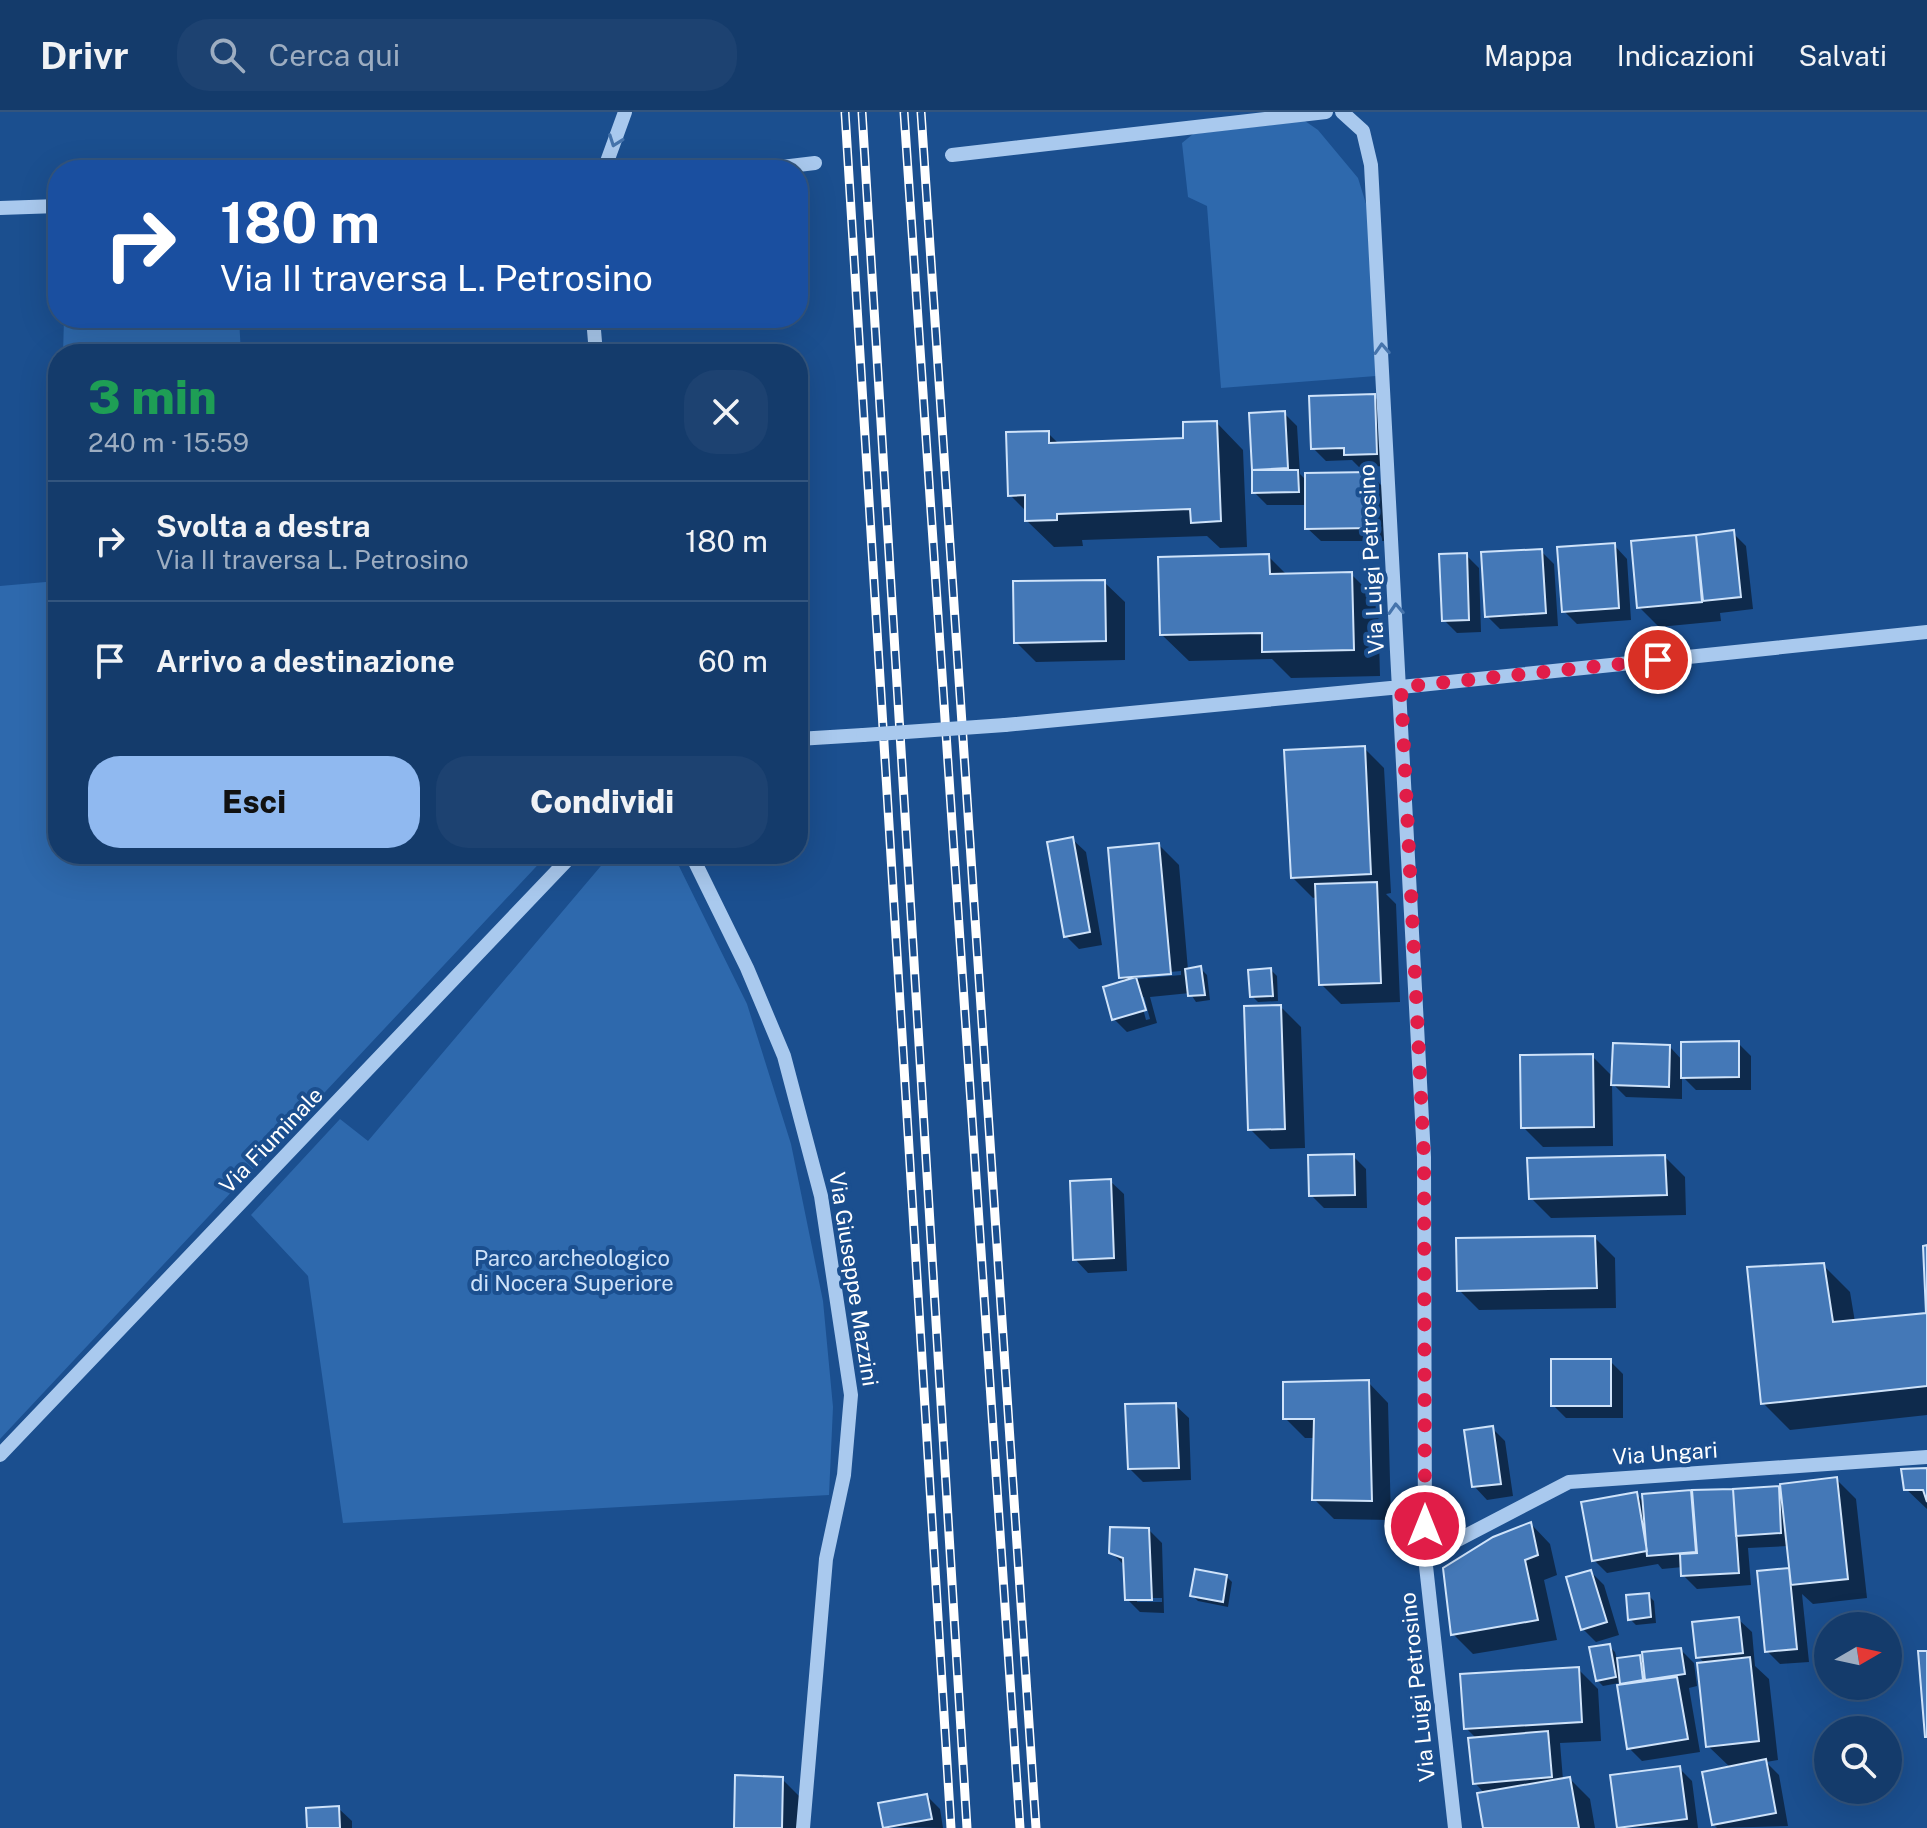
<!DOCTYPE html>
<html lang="it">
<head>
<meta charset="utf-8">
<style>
  body { margin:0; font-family:"Public Sans",sans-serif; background:#1d4271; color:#f1f3f6; height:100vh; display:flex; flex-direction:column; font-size:30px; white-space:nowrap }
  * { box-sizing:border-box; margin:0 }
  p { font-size:26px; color:#9dadc1 }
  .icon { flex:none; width:44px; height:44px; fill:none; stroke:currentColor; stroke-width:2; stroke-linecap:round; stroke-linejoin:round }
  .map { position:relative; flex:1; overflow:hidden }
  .side { position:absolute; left:48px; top:232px; width:760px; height:520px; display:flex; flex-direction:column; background:#143b6b; border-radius:32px; box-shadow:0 8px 32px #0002,0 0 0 2px #33557e }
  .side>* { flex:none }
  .hud { position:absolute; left:48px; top:48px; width:760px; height:168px; border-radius:32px; box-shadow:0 8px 32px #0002,0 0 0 2px #33557e; background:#1a4fa0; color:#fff; overflow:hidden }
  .needle { width:52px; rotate:81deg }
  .controls { position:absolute; left:1814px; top:1500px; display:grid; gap:16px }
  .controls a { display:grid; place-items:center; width:88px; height:88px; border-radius:50%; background:#143b6b; box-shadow:0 8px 32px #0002,0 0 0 2px #33557e; font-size:40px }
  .pin { position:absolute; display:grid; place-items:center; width:68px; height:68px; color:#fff; margin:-34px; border:4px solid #fff; border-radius:50%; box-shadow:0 2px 8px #0007 }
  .me { position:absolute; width:88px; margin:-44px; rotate:0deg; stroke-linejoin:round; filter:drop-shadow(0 0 6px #0008) }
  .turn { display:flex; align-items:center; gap:28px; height:168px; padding:0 40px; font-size:36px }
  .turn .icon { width:104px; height:104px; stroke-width:2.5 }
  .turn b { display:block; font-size:56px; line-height:68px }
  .round { display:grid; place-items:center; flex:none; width:84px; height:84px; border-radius:32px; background:#1d4271 }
  .head { display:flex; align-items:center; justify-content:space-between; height:136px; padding:0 40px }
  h1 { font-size:48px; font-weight:800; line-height:60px; color:#1e9e55 }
  .cta { display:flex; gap:16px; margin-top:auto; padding:16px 40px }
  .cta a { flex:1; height:92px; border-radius:32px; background:#90b9f0; color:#111; font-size:32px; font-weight:800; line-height:92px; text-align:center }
  .cta a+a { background:#1d4271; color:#f1f3f6 }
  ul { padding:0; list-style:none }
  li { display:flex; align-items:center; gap:24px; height:120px; padding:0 40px; border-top:2px solid #33557e }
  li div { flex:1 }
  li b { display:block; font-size:30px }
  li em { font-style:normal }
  header { display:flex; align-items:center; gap:48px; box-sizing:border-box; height:112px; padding:0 40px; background:#143b6b; border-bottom:2px solid #33557e }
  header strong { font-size:38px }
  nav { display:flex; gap:44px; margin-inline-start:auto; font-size:28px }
  .search { width:560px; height:72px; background:#1d4271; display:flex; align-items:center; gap:20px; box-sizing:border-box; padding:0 28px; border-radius:32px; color:#9dadc1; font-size:30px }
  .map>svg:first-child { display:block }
  .green { fill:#2e69ad }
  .shadow { fill:#0007; fill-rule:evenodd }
  .building { fill:#4478b7; stroke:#cfe3fa; stroke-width:2 }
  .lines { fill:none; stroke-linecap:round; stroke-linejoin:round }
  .minor { stroke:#a9c9ee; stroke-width:14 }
  .rail-casing { stroke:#fff; stroke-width:9 }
  .rail { stroke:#1b4f8f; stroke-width:6; stroke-dasharray:18; stroke-linecap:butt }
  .minor-bridge { stroke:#a9c9ee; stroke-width:14 }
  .oneway { stroke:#4674ac }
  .route { stroke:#e11d48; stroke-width:14; stroke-dasharray:0 25.2 }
  .labels { text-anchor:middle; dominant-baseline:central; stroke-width:8; stroke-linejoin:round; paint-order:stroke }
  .street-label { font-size:22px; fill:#fff; stroke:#1b4f8f }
  .park-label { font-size:22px; fill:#cfe3fa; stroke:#1b4f8f }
</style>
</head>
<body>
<header>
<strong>Drivr</strong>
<div class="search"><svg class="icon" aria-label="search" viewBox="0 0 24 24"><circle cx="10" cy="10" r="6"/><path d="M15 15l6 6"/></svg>Cerca qui</div>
<nav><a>Mappa</a><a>Indicazioni</a><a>Salvati</a></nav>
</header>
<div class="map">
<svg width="1927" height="1716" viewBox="0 0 1927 1716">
  <rect width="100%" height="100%" fill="#1b4f8f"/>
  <!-- green -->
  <path class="green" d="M 1305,9 L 1318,18 L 1358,66 L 1367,95 L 1376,264 L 1221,276 L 1207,94 L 1188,85 L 1182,31 L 1193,22 Z
    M 64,206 L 239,206 L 241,242 L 63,242 Z
    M 58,440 L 58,742 L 548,742 L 0,1327 L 0,474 L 57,469 Z
    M 611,742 L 673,742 L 747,892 L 791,1032 L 823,1189 L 833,1295 L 829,1383 L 343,1411 L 308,1164 L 251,1103 L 340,1007 L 368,1029 Z"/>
  <!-- shadow -->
  <path class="shadow" d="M 1374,284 L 1387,298 L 1389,354 L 1359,355 L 1352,348 L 1326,349 L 1313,336 Z
    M 1284,301 L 1297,314 L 1300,362 L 1307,369 L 1370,362 L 1383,375 L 1384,429 L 1321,429 L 1307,416 L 1307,393 L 1267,393 L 1254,380 L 1251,303 Z
    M 1217,311 L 1243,338 L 1247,435 L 1220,436 L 1207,424 L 1082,428 L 1083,434 L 1054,435 L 1027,409 L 1027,400 L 1010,383 L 1048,321 L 1059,332 L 1185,328 Z
    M 1733,421 L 1746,434 L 1753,497 L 1720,501 L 1721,509 L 1659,515 L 1639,495 L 1696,425 Z
    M 1614,433 L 1627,447 L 1631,508 L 1577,512 L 1564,499 Z
    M 1541,439 L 1554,452 L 1558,514 L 1500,517 L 1487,504 Z
    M 1466,443 L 1479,456 L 1481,520 L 1457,521 L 1444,508 Z
    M 1268,444 L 1288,464 L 1351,462 L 1378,489 L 1380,564 L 1291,566 L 1272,547 L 1189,549 L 1162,523 Z
    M 1104,470 L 1125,490 L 1125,548 L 1036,550 L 1016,530 Z
    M 1364,636 L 1384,656 L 1391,781 L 1386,782 L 1396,792 L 1400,890 L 1341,892 L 1321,872 L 1317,785 L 1313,786 L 1293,766 Z
    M 1072,727 L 1086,740 L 1102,833 L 1079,837 L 1066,824 Z
    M 1159,733 L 1179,753 L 1188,858 L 1201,857 L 1207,863 L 1210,888 L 1196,890 L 1190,881 L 1150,885 L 1157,911 L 1127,920 L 1114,907 L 1126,870 L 1121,865 ZM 1181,859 L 1181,863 L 1136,867 L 1136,863 ZM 1140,885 L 1144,885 L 1150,907 L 1146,908 Z
    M 1271,858 L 1277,864 L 1278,889 L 1258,890 L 1252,884 Z
    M 1281,895 L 1301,915 L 1305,1036 L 1270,1037 L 1250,1017 Z
    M 1738,931 L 1751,944 L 1751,978 L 1696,978 L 1682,964 L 1682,987 L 1626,985 L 1612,971 L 1613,1034 L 1543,1035 L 1523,1015 L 1592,944 L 1613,965 L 1670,935 L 1683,949 Z
    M 1353,1044 L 1366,1057 L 1367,1096 L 1324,1096 L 1311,1083 Z
    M 1665,1045 L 1685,1065 L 1686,1103 L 1551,1106 L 1531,1086 Z
    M 1110,1069 L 1124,1082 L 1127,1159 L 1088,1161 L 1075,1147 Z
    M 1595,1126 L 1615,1146 L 1616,1196 L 1479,1198 L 1459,1178 Z
    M 1823,1153 L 1850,1180 L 1855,1210 L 1927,1203 L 1927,1303 L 1790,1318 L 1763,1291 Z
    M 1610,1249 L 1623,1262 L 1623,1306 L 1566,1306 L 1553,1293 Z
    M 1368,1270 L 1388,1291 L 1391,1408 L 1334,1407 L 1314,1387 L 1316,1326 L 1305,1326 L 1285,1306 Z
    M 1175,1293 L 1189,1306 L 1191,1368 L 1143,1370 L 1130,1357 Z
    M 1492,1316 L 1505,1329 L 1513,1384 L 1487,1388 L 1474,1374 Z
    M 1927,1358 L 1927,1397 L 1906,1377 Z
    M 1836,1367 L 1856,1387 L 1867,1486 L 1813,1492 L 1802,1482 L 1809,1550 L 1780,1552 L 1767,1539 L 1759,1460 L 1791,1457 L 1788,1434 L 1748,1436 L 1751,1473 L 1697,1477 L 1683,1463 L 1683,1455 L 1662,1457 L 1658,1452 L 1607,1461 L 1594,1448 L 1636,1382 L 1645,1391 L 1644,1384 L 1778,1376 L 1783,1381 Z
    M 1531,1412 L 1550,1432 L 1557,1463 L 1544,1468 L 1557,1528 L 1473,1542 L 1453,1522 Z
    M 1149,1418 L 1162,1431 L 1164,1501 L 1140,1500 L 1127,1487 L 1125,1454 L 1111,1440 ZM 1137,1486 L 1162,1486 L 1162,1490 L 1137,1490 Z
    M 1591,1460 L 1604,1473 L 1619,1523 L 1596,1530 L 1583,1517 Z
    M 1226,1464 L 1232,1470 L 1228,1495 L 1198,1489 L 1192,1483 Z
    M 1648,1483 L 1654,1489 L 1656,1511 L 1636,1513 L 1630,1507 Z
    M 1738,1507 L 1752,1520 L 1755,1554 L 1769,1567 L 1778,1648 L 1766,1650 L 1779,1663 L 1788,1714 L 1717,1716 L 1713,1712 L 1731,1656 L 1708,1634 L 1706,1552 L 1698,1545 Z
    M 1609,1534 L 1615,1540 L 1617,1548 L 1639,1545 L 1645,1551 L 1681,1538 L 1694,1551 L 1697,1574 L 1689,1576 L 1700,1640 L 1642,1649 L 1629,1636 L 1619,1571 L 1603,1574 L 1597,1568 Z
    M 1578,1557 L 1598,1577 L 1601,1629 L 1560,1631 L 1563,1668 L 1570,1667 L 1590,1687 L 1595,1716 L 1485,1716 L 1485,1682 L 1475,1671 L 1477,1627 L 1466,1616 Z
    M 1679,1656 L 1692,1669 L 1698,1716 L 1619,1715 Z
    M 782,1667 L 809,1694 L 808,1716 L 736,1716 Z
    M 927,1684 L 940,1697 L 943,1716 L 885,1715 Z
    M 338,1696 L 352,1709 L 352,1716 L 309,1716 Z"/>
  <!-- building -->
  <path class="building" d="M 1375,282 L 1377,342 L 1344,343 L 1344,336 L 1311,337 L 1309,284 Z
    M 1285,299 L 1288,356 L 1252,358 L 1249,301 Z
    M 1217,309 L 1221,409 L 1191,411 L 1190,397 L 1057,402 L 1057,408 L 1025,409 L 1025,383 L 1008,384 L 1006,320 L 1049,319 L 1049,331 L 1183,326 L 1183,310 Z
    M 1252,358 L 1298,358 L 1299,380 L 1252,381 Z
    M 1371,360 L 1372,416 L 1305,417 L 1305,361 Z
    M 1734,418 L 1741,485 L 1703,489 L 1696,423 Z
    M 1696,423 L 1702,490 L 1637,496 L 1631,429 Z
    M 1615,431 L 1619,496 L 1562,500 L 1557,435 Z
    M 1542,437 L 1546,501 L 1485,505 L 1481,440 Z
    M 1467,441 L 1469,508 L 1442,509 L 1439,442 Z
    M 1269,442 L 1270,462 L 1352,460 L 1354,538 L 1262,540 L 1262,521 L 1160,523 L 1158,445 Z
    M 1105,468 L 1106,529 L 1014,531 L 1013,469 Z
    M 1365,634 L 1371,762 L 1291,766 L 1284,638 Z
    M 1073,725 L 1090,820 L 1064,825 L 1047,730 Z
    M 1159,731 L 1171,862 L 1119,866 L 1108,736 Z
    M 1377,770 L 1381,871 L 1319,873 L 1315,772 Z
    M 1201,854 L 1205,883 L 1188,884 L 1185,857 Z
    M 1271,856 L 1273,884 L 1250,885 L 1248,858 Z
    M 1136,865 L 1146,898 L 1112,908 L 1103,875 Z
    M 1281,893 L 1285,1017 L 1248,1018 L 1244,894 Z
    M 1739,929 L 1739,965 L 1681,966 L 1681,930 Z
    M 1613,931 L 1670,933 L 1669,975 L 1611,973 Z
    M 1593,942 L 1594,1015 L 1521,1016 L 1520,943 Z
    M 1354,1042 L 1355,1083 L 1309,1084 L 1308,1043 Z
    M 1665,1043 L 1667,1083 L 1529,1087 L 1527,1046 Z
    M 1111,1067 L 1114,1146 L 1073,1148 L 1070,1069 Z
    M 1595,1124 L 1597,1176 L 1457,1179 L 1456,1126 Z
    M 1927,1133 L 1927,1274 L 1761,1292 L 1747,1155 L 1824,1151 L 1833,1210 L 1926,1201 L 1923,1134 Z
    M 1551,1247 L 1611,1247 L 1611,1294 L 1551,1294 Z
    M 1369,1268 L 1372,1389 L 1312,1388 L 1314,1307 L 1283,1307 L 1283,1270 Z
    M 1176,1291 L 1179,1356 L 1128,1357 L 1125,1292 Z
    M 1493,1314 L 1501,1372 L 1472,1375 L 1464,1318 Z
    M 1927,1356 L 1927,1390 L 1923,1378 L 1904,1378 L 1901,1357 Z
    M 1837,1365 L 1848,1467 L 1791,1473 L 1780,1372 Z
    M 1779,1374 L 1781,1421 L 1736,1424 L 1733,1377 Z
    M 1733,1377 L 1739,1461 L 1681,1464 L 1680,1442 L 1697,1441 L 1692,1378 Z
    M 1691,1378 L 1696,1440 L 1647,1444 L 1642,1382 Z
    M 1637,1380 L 1647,1439 L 1592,1449 L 1581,1390 Z
    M 1531,1410 L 1538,1443 L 1525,1448 L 1538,1508 L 1451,1523 L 1443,1456 L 1493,1425 Z
    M 1110,1415 L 1149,1416 L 1152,1488 L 1125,1488 L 1123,1446 L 1109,1441 Z
    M 1789,1456 L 1797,1537 L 1765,1540 L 1757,1459 Z
    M 1195,1457 L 1227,1463 L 1223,1490 L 1190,1484 Z
    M 1591,1458 L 1607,1510 L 1581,1518 L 1566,1465 Z
    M 1649,1481 L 1651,1505 L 1628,1508 L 1626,1483 Z
    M 1739,1505 L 1743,1541 L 1696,1546 L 1692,1510 Z
    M 1610,1532 L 1616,1565 L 1596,1569 L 1589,1535 Z
    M 1681,1536 L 1685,1562 L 1645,1568 L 1642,1540 Z
    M 1918,1539 L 1927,1539 L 1927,1625 L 1925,1625 Z
    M 1640,1543 L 1643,1568 L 1620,1572 L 1617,1546 Z
    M 1750,1545 L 1759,1629 L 1706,1635 L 1697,1551 Z
    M 1579,1555 L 1582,1610 L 1464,1617 L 1460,1562 Z
    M 1677,1565 L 1688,1627 L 1627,1637 L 1617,1573 Z
    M 1548,1619 L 1552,1665 L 1473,1672 L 1468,1626 Z
    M 1766,1647 L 1776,1701 L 1712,1713 L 1702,1660 Z
    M 1680,1654 L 1687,1707 L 1617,1716 L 1610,1663 Z
    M 735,1663 L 783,1665 L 782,1716 L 734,1716 Z
    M 1570,1665 L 1579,1716 L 1483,1716 L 1477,1681 Z
    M 927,1682 L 932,1707 L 883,1716 L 878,1691 Z
    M 339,1694 L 340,1716 L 307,1716 L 306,1696 Z"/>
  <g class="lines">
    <!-- minor -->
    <path class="minor" d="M 1342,0 L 1363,19 L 1371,53 L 1424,1045 L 1425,1445 L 1455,1716
      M 952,43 L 1326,0
      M 604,58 L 625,0
      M 755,58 L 815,51
      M 0,96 L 58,94
      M 593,206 L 596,242
      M 1005,613 L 1401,575 L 1927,520
      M 798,627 L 863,623
      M 691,742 L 747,856 L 784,944 L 821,1084 L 851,1283 L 844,1363 L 826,1447 L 803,1716
      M 0,1343 L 573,742
      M 1425,1445 L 1569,1370 L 1927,1345"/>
    <!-- rail casing -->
    <g class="rail-casing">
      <path id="rail" d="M 845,0 L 951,1716
        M 862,0 L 967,1716
        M 904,0 L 1020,1716
        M 921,0 L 1036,1716"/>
    </g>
    <!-- rail -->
    <use href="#rail" class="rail"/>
    <!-- minor-bridge -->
    <path class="minor-bridge" d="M 863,623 L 1005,613"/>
  </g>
  <!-- one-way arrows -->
  <defs><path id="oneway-chevron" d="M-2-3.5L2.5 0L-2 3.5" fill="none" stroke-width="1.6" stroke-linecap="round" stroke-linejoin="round" transform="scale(2)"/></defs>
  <g class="oneway">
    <use href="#oneway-chevron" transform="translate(615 29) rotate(110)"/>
    <use href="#oneway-chevron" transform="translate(1382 237) rotate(-93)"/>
    <use href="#oneway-chevron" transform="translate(1396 497) rotate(-93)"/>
  </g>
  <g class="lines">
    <!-- route -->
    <path class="route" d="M 1425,1414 L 1424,1045 L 1401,575 L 1658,548"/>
  </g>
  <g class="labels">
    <!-- street labels -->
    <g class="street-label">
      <text transform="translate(1371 447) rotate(-93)">Via Luigi Petrosino</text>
      <text transform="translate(271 1028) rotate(-46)">Via Fiuminale</text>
      <text transform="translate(854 1167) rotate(81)">Via Giuseppe Mazzini</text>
      <text transform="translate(1665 1341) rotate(-4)">Via Ungari</text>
      <text transform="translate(1417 1575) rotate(-96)">Via Luigi Petrosino</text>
    </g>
    <!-- park labels -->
    <g class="park-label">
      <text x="572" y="1146">Parco archeologico<tspan x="572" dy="25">di Nocera Superiore</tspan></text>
    </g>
  </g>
</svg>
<div class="controls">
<a><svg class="needle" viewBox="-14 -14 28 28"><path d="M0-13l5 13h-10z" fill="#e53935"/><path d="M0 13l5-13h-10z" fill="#9dadc1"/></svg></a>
<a><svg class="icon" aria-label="search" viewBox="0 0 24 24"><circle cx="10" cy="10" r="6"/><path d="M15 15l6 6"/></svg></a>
</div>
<div class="pin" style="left:1658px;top:548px;background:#d93025"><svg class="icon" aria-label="arrive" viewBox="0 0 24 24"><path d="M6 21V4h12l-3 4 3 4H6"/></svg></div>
<svg class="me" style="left:1425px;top:1414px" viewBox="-20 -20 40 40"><circle r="17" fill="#e11d48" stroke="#fff" stroke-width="3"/><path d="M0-11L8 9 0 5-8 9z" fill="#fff"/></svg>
<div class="hud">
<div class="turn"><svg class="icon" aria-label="right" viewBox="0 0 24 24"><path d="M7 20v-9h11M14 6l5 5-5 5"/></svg><div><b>180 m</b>Via II traversa L. Petrosino</div></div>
</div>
<section class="side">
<div class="head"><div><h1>3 min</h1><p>240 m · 15:59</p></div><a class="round"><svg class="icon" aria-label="close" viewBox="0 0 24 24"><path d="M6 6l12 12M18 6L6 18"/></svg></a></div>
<ul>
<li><svg class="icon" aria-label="right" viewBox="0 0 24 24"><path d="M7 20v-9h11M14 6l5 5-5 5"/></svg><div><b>Svolta a destra</b><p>Via II traversa L. Petrosino</p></div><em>180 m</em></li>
<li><svg class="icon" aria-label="arrive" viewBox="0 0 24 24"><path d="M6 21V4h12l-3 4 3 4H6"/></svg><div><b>Arrivo a destinazione</b></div><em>60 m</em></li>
</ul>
<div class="cta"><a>Esci</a><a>Condividi</a></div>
</section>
</div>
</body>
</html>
